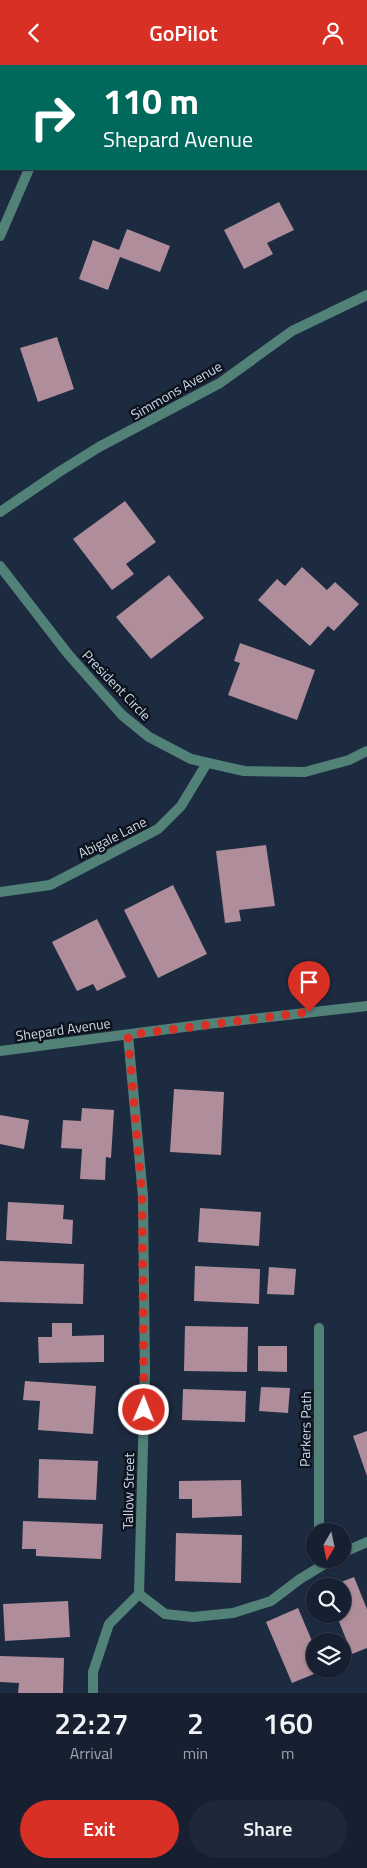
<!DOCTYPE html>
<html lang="en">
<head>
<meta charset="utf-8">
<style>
  body { margin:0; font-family:"Titillium Web",sans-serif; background:#1f2839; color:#f1f3f6; height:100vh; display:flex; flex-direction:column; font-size:19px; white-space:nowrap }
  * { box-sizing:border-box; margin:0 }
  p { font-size:16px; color:#9ea3ab }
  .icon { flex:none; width:28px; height:28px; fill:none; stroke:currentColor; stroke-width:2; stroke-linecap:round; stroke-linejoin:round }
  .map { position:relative; height:1628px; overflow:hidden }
  .side { display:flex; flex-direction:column; background:#162031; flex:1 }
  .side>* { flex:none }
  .top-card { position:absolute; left:0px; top:0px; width:368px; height:105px; box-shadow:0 1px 4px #0004,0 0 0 1px #353e4d; background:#00695c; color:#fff; overflow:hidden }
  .needle { width:32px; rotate:189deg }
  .tools { position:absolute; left:306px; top:1458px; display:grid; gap:10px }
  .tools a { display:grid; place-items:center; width:45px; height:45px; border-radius:50%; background:#162031; box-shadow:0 1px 4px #0004,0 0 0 1px #353e4d; font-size:25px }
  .pin { position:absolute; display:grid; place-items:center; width:42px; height:42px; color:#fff; margin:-51px -21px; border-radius:50% 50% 50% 0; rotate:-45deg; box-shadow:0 0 5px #0007 }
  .pin .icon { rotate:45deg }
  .me { position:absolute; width:55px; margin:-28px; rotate:1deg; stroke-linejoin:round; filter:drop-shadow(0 0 4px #0008) }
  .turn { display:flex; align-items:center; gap:18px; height:105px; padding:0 20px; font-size:22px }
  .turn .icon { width:65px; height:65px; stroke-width:2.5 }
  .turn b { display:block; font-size:35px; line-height:42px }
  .eta { display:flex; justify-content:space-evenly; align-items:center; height:85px; text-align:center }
  .eta b { font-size:30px; font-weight:600; line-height:35px }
  .cta { display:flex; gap:10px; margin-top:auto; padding:10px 20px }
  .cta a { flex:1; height:58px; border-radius:30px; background:#d93025; color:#fff; font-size:20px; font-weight:600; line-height:58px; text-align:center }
  .cta a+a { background:#1f2839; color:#f1f3f6 }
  header { display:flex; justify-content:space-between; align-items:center; height:65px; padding:0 20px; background:#d93025; color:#fff; font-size:22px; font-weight:600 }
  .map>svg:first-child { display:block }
  .building { fill:#af8d9a }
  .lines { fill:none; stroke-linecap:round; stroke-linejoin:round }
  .minor { stroke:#528178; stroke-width:10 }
  .route { stroke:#d93025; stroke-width:9; stroke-dasharray:0 16.2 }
  .labels { text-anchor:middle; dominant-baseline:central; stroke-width:5; stroke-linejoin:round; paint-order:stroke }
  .street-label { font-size:14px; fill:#cdd7e5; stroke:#0d131d }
</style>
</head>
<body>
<header><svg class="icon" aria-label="back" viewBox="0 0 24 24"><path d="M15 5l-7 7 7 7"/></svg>GoPilot<svg class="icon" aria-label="person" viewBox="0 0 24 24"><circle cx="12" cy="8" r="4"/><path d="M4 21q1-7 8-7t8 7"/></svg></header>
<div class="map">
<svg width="367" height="1628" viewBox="0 0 367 1628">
  <rect width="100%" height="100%" fill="#1d2b41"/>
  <!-- building -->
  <path class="building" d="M 279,137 L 294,165 L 267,178 L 273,189 L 244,204 L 224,165 Z
    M 127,164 L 170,181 L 160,207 L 120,192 L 108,225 L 79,214 L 93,175 L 119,185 Z
    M 57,272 L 74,324 L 38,337 L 20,283 Z
    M 125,436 L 156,477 L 126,499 L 134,509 L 112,525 L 73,474 Z
    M 302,502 L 327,525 L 335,517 L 359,539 L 334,566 L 328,561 L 310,581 L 258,535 L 277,514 L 285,521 Z
    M 169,510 L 204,553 L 151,594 L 116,552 Z
    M 240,578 L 315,605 L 297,655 L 228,630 L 240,598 L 234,596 Z
    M 266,780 L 275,841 L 239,845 L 241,856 L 225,858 L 216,786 Z
    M 173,820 L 207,889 L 158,913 L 124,845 Z
    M 97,854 L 126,912 L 97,926 L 93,919 L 77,926 L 52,877 Z
    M 174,1024 L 224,1027 L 221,1090 L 170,1087 Z
    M 82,1043 L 114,1045 L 111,1093 L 106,1092 L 105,1115 L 80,1114 L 82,1084 L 61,1083 L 63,1055 L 81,1056 Z
    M 0,1050 L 29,1055 L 24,1084 L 0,1079 Z
    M 8,1137 L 64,1140 L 63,1154 L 73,1155 L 72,1179 L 6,1175 Z
    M 200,1143 L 261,1147 L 259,1181 L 198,1177 Z
    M 0,1196 L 84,1199 L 83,1239 L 0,1237 Z
    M 195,1201 L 260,1204 L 259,1239 L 194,1236 Z
    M 269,1202 L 296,1204 L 294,1230 L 267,1229 Z
    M 52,1258 L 72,1258 L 72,1271 L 104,1270 L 104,1297 L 39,1298 L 38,1272 L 52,1272 Z
    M 185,1261 L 248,1262 L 247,1307 L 184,1306 Z
    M 258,1281 L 287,1281 L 287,1307 L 258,1306 Z
    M 25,1316 L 96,1321 L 93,1369 L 38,1365 L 40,1336 L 23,1335 Z
    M 261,1322 L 290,1323 L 288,1348 L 259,1346 Z
    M 183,1324 L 246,1326 L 245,1357 L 182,1355 Z
    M 367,1366 L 367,1411 L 353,1371 Z
    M 39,1394 L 98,1396 L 96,1435 L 38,1433 Z
    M 241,1415 L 242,1451 L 192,1453 L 192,1434 L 179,1434 L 179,1416 Z
    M 23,1456 L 103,1459 L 101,1494 L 36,1491 L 36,1484 L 22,1484 Z
    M 176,1468 L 242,1470 L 241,1518 L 175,1516 Z
    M 354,1512 L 367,1544 L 367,1583 L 352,1589 L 336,1549 L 342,1549 L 342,1521 L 331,1521 Z
    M 68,1536 L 70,1572 L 5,1576 L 3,1539 Z
    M 298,1543 L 315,1583 L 315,1604 L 326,1604 L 292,1618 L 266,1557 Z
    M 0,1591 L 64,1593 L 63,1628 L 18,1628 L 19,1618 L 0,1617 Z"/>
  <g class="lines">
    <!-- minor -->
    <path class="minor" d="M 76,1 L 77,0
      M 0,171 L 29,104
      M 0,447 L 59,407 L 99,382 L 220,318 L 292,266 L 367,230
      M 0,501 L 68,589 L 122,650 L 149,672 L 191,694 L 244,706 L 305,707 L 349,695 L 367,686
      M 0,827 L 50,820 L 158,764 L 181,741 L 207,698
      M 0,986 L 207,959 L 367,941
      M 319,1466 L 319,1263
      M 342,1488 L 367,1477
      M 139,1529 L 165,1549 L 193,1552 L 233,1548 L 271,1536 L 300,1514 L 333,1494
      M 93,1628 L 93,1607 L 109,1559 L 139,1529 L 145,1308 L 143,1131 L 128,970"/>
  </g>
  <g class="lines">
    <!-- route -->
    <path class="route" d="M 144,1345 L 142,1131 L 128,970 L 309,947"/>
  </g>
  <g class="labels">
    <!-- street labels -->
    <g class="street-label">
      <text transform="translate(176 325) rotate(-30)">Simmons Avenue</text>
      <text transform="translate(117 620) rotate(46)">President Circle</text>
      <text transform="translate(112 772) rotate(-27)">Abigale Lane</text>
      <text transform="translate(63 964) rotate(-8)">Shepard Avenue</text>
      <text transform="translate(305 1364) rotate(-89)">Parkers Path</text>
      <text transform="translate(128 1426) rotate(-89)">Tallow Street</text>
    </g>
  </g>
</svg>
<div class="tools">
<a><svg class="needle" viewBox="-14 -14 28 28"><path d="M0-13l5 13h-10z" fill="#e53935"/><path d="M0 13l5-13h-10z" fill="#9ea3ab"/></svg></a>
<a><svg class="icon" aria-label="search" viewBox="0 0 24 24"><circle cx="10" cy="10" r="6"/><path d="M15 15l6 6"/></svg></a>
<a><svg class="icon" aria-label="layers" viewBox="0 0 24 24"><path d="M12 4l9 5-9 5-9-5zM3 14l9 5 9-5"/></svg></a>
</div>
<div class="pin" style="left:309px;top:947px;background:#d93025"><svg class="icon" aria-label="arrive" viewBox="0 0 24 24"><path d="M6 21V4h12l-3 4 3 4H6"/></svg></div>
<svg class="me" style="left:144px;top:1345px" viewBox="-20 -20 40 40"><circle r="17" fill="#d93025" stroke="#fff" stroke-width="3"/><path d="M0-11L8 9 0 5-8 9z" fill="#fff"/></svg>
<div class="top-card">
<div class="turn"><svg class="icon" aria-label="right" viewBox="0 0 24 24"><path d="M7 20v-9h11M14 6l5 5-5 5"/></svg><div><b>110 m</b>Shepard Avenue</div></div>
</div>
</div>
<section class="side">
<div class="eta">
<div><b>22:27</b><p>Arrival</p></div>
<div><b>2</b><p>min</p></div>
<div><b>160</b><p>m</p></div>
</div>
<div class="cta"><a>Exit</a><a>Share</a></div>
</section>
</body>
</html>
